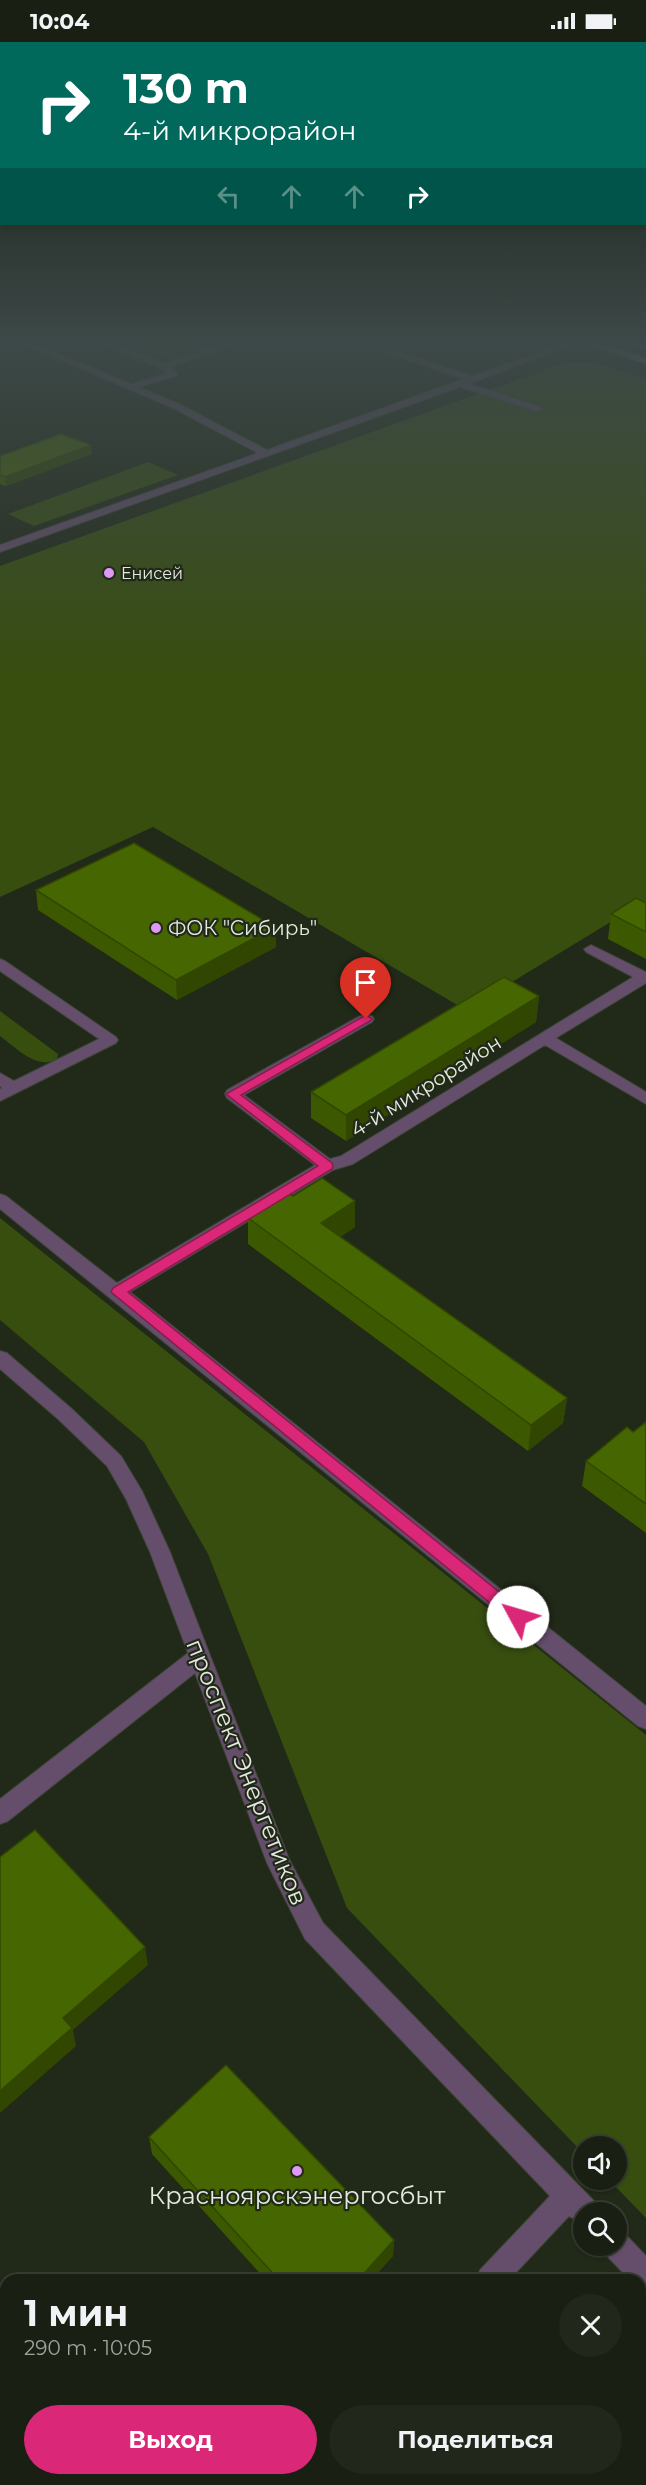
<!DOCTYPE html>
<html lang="ru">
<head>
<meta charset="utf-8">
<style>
  body { margin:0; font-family:Montserrat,sans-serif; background:#22271b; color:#f1f3f6; height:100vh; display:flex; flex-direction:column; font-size:22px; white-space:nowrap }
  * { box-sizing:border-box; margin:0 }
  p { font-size:20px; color:#9fa29f }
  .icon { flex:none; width:33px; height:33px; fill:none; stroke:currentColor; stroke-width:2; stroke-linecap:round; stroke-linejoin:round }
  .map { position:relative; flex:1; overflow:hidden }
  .details { position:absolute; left:0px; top:2232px; width:646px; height:212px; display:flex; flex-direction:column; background:#191f12; border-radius:18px 18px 0 0; box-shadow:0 2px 4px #0004,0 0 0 2px #373d32 }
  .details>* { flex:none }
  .guide { position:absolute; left:0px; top:0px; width:646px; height:183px; box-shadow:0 2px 4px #0004,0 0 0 2px #373d32; background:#00695c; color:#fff; overflow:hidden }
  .buttons { position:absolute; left:573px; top:2094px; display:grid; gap:12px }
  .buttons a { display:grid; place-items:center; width:54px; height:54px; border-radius:50%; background:#191f12; box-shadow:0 2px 4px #0004,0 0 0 2px #373d32; font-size:30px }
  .pin { position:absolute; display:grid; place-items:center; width:51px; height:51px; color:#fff; margin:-62px -26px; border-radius:50% 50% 50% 0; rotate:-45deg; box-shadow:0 0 6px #0007 }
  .pin .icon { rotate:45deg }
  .me { position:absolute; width:66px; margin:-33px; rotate:309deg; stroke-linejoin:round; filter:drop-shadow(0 0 4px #0008) }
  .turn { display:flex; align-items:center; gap:21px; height:126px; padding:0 24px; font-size:27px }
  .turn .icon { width:78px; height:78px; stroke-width:2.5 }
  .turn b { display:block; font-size:42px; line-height:51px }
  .lanes { display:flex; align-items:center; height:57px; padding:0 24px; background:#0003; justify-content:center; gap:30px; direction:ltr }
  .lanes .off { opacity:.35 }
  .round { display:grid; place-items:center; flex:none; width:63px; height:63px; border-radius:32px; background:#22271b }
  .head { display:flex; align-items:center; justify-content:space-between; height:102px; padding:0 24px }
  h1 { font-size:36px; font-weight:700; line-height:45px }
  .primary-button { display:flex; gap:12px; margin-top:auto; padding:12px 24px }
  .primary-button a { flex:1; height:69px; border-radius:36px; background:#db2777; color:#fff; font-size:24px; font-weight:700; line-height:69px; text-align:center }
  .primary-button a+a { background:#22271b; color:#f1f3f6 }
  .status { display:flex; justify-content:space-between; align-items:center; height:42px; padding:0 30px; background:#191f12; direction:ltr }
  .status svg { height:16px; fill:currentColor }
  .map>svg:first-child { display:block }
  .green { fill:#374e0f }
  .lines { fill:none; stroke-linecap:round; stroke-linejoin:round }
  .minor-casing { stroke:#3c4434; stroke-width:2 }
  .major-casing { stroke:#3c4434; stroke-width:2 }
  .minor { fill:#644e6c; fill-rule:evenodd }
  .major { fill:#a274b2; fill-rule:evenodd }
  .wall { fill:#3c5801 }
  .shaded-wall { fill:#314701 }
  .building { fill:#466601; stroke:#314701; stroke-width:1.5 }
  .route { fill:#db2777; stroke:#8e194d; stroke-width:1.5 }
  .poi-dot { fill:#dd99f3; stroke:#212918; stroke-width:2 }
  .labels { text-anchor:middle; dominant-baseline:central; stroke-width:4.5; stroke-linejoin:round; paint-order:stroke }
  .far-poi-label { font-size:16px; fill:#e4eadf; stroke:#212918; text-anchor:start }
  .poi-label { font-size:20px; fill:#e4eadf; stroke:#212918; text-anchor:start }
  .street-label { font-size:20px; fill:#e4eadf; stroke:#212918 }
  .near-street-label { font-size:24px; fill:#e4eadf; stroke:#212918 }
  .near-poi-label { font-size:24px; fill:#e4eadf; stroke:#212918 }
</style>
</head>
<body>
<div class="status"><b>10:04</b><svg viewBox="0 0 49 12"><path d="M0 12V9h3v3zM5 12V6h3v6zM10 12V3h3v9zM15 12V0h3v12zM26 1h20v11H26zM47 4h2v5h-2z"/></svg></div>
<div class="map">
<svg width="646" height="2443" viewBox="0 0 646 2443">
  <rect width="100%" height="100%" fill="#212918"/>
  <!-- green -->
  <path class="green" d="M 567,320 L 592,320 L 646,336 L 646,874 L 632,867 L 466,968 L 153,785 L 0,855 L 0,524 Z
    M 148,420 L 178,433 L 34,484 L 8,472 Z
    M 0,969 L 58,1012 L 57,1018 C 35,1027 18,1007 0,994 Z
    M 0,1176 L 646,1693 L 646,2176 L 609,2138 L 616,2138 L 616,2104 L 584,2104 L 583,2111 L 347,1866 L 208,1512 L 144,1400 L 0,1278 Z"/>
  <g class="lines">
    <!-- minor casing -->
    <g class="minor-casing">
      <path id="minor" d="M 14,298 L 26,298 L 131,342 L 167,331 L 160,326 L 92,298 L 104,298 L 163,321 L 235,298 L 248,298 L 170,325 L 177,330 L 177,334 L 139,345 L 179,362 L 267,408 L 463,337 L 390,312 L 391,304 L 411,298 L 425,298 L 398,309 L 472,334 L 574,298 L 586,298 L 469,342 L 541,365 L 541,369 L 535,369 L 460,345 L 0,510 L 0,503 L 258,411 L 173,366 Z
        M 591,903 L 646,930 L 646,941 L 556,996 L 646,1050 L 646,1062 L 545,1003 L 353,1122 L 333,1128 L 130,1250 L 646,1664 L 646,1687 L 638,1684 L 0,1167 L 0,1152 L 6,1154 L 117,1241 L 315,1123 L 227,1056 L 225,1052 L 227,1048 L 360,974 L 372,974 L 374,977 L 372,980 L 244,1053 L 330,1117 L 341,1114 L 633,935 L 586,910 L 584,907 Z
        M 0,917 L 5,919 L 116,995 L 118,998 L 116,1001 L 0,1059 L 0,1047 L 2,1046 L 0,1044 L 0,1031 L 14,1039 L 99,997 L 0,929 Z
        M 0,1309 L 7,1311 L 72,1367 L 121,1414 L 142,1449 L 170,1510 L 289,1817 L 323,1881 L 595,2160 L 598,2170 L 584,2170 L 584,2183 L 569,2174 L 509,2238 L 476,2238 L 480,2228 L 550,2154 L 305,1897 L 267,1821 L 195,1631 L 8,1779 L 0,1782 L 0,1757 L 188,1611 L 150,1510 L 126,1457 L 107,1424 L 58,1377 L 0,1327 Z
        M 616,2189 L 626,2193 L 646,2214 L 646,2248 L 640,2246 L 640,2238 L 630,2238 L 606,2213 L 602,2204 L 616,2204 Z"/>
    </g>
    <!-- major casing -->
    <g class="major-casing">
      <path id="major" d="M 577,298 L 590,298 L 646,316 L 646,322 Z
        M 621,298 L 634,298 L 646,302 L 646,308 Z"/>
    </g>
    <!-- minor -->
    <use href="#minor" class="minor"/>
    <!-- major -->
    <use href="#major" class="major"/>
  </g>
  <!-- wall -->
  <path class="wall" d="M 116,298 L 210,298 L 159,314 Z
    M 92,412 L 6,444 L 0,442 L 0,414 Z
    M 36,848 L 275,885 L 276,905 L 177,958 L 38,868 Z
    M 646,861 L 646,917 L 608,897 L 611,872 Z
    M 539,954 L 536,980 L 346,1099 L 311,1076 L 311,1050 Z
    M 355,1159 L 355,1185 L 340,1195 L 567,1356 L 563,1381 L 528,1409 L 248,1202 L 248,1176 Z
    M 646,1380 L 646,1491 L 582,1444 L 586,1419 L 633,1390 Z
    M 149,2095 L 394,2198 L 393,2214 L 371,2238 L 266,2238 L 152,2112 Z"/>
  <!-- shaded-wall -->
  <path class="shaded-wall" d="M 171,298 L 210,298 L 159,314 L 158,302 Z
    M 91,403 L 92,412 L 6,444 L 5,435 Z
    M 275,885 L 276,905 L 177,958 L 176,938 Z
    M 539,954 L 536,980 L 346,1099 L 346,1073 Z
    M 355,1159 L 355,1185 L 321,1207 L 321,1181 Z
    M 567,1356 L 563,1381 L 528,1409 L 531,1383 Z
    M 145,1905 L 148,1923 L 73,1988 L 76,2004 L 0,2071 L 0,2049 L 63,1976 Z
    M 394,2198 L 393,2214 L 371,2238 L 358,2238 Z"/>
  <!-- building -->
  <path class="building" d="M 147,298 L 171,298 L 158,302 Z
    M 61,392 L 91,403 L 5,435 L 0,433 L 0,414 Z
    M 134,801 L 275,885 L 176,938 L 36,848 Z
    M 636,856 L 646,861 L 646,890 L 611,872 Z
    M 504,935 L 539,954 L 346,1073 L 311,1050 Z
    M 322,1136 L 355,1159 L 321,1181 L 567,1356 L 531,1383 L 248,1176 L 288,1151 L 293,1154 Z
    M 646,1380 L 646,1462 L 586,1419 L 627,1385 L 633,1390 Z
    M 35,1788 L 145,1905 L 63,1976 L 72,1986 L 0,2049 L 0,1815 Z
    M 226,2023 L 394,2198 L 358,2238 L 279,2238 L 149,2095 Z"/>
  <!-- sky -->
  <linearGradient id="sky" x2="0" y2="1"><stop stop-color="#12170d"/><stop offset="0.47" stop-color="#3d4948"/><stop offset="1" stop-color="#3d4948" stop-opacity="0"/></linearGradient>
  <rect width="646" height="640" fill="url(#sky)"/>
  <!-- route -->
  <path class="route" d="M 366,973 L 372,977 L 370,979 L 241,1053 L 332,1121 L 333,1124 L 332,1127 L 128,1250 L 524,1570 L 526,1575 L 524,1579 L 518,1581 L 512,1579 L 111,1250 L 113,1246 L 318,1124 L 226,1052 Z"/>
  <!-- markers -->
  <g class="poi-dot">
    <circle cx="109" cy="531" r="6"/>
    <circle cx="156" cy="886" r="6"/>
    <circle cx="297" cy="2129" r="6"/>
  </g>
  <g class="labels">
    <!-- far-poi labels -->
    <g class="far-poi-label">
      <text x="121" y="531">Енисей</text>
    </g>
    <!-- poi labels -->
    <g class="poi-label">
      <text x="168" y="886">ФОК "Сибирь"</text>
    </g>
    <!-- street labels -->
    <g class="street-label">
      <text transform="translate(426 1044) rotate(-32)">4-й микрорайон</text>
    </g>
    <!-- near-street labels -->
    <g class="near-street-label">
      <text transform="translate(247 1730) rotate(68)">проспект Энергетиков</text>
    </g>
    <!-- near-poi labels -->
    <g class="near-poi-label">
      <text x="297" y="2153">Красноярскэнергосбыт</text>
    </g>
  </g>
</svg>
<div class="buttons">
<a><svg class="icon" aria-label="sound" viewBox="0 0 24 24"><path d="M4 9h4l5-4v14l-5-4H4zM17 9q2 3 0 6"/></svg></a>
<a><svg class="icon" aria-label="search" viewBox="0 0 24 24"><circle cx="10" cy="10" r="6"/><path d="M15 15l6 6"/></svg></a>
</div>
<div class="pin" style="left:366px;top:977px;background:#d93025"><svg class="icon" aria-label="arrive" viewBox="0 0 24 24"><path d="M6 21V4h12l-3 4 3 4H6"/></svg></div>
<svg class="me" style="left:518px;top:1575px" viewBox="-20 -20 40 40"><circle r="19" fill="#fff"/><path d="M0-13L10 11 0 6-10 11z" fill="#db2777"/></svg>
<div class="guide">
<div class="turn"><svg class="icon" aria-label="right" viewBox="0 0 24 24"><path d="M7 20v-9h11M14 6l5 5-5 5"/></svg><div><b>130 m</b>4-й микрорайон</div></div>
<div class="lanes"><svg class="icon off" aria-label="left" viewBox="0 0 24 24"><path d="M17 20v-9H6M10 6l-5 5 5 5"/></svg><svg class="icon off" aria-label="ahead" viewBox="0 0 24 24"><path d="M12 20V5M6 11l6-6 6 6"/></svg><svg class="icon off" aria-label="ahead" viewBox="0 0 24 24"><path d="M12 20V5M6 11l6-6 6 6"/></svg><svg class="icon" aria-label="right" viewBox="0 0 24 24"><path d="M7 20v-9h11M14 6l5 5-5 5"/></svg></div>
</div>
<section class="details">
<div class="head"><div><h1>1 мин</h1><p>290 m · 10:05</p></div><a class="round"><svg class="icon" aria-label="close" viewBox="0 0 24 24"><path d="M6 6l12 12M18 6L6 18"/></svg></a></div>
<div class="primary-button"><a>Выход</a><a>Поделиться</a></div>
</section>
</div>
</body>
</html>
